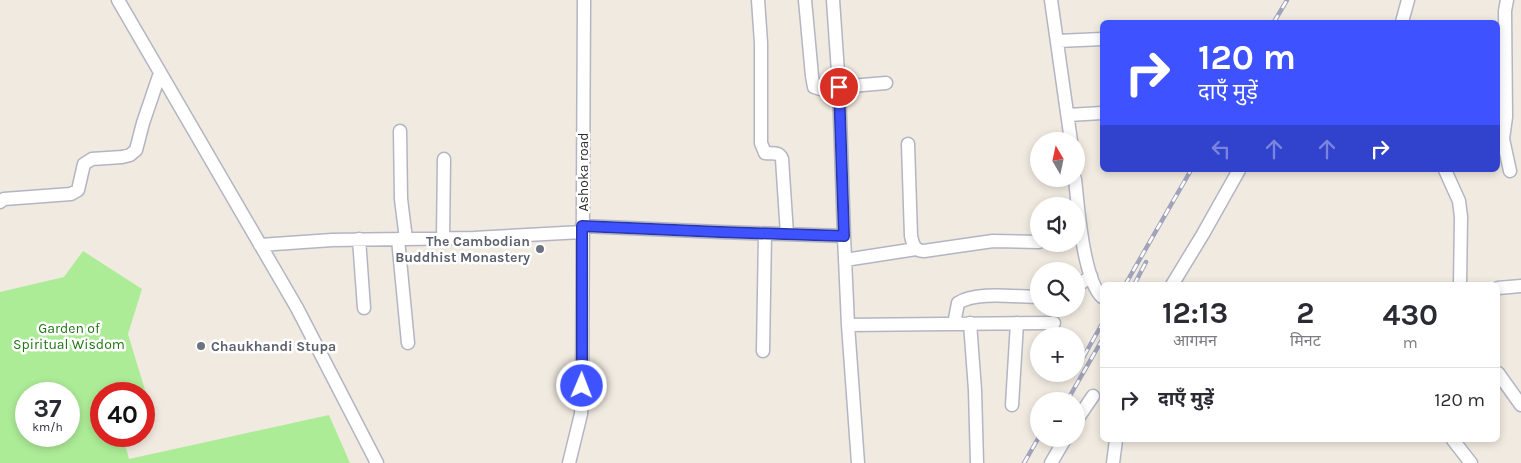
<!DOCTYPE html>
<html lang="hi">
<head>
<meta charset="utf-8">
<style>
  body { margin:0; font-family:Karla,"Noto Sans Devanagari",sans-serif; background:#f7f7f7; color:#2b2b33; height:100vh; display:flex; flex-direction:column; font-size:19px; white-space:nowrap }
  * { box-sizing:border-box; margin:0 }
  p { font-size:16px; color:#7c7c81 }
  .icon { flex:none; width:28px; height:28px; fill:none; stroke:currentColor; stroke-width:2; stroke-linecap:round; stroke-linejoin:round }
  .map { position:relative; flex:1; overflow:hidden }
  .details { position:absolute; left:1100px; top:282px; width:400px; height:160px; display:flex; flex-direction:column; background:#fff; border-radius:8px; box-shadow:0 2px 8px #0003 }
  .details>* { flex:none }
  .hud { position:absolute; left:1100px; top:20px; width:400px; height:152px; border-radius:8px; box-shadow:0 2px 8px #0003; background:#3e53ff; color:#fff; overflow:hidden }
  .needle { width:32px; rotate:351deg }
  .tools { position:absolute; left:1030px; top:132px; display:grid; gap:10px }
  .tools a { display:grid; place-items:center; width:55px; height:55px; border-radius:50%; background:#fff; box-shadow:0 2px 8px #0003; font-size:25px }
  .speed { position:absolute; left:15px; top:382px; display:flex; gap:10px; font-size:25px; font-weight:700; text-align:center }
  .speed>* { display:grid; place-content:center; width:65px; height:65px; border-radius:50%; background:#fff; box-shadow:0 2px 8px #0003; line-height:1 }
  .speed small { font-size:12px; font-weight:400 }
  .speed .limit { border:8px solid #d22; background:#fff; color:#111 }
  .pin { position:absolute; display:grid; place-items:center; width:42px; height:42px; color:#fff; margin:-21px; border:2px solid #fff; border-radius:50%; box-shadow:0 1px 5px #0007 }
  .me { position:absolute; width:55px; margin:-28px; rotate:1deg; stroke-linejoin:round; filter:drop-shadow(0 0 4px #0008) }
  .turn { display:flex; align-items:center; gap:18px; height:105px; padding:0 15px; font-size:22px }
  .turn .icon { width:65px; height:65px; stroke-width:2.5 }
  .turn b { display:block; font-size:35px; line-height:42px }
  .lanes { display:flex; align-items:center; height:48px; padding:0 15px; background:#0003; justify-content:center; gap:25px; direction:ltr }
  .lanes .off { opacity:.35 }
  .eta { display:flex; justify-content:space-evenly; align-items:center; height:85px; text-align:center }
  .eta b { font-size:30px; font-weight:700; line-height:35px }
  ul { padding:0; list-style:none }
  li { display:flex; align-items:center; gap:15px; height:65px; padding:0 15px; border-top:1px solid #e1e1e2 }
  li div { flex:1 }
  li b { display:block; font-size:19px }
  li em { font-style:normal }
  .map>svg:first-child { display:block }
  .green { fill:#adec97; fill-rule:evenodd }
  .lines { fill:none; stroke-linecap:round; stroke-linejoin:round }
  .minor-casing { stroke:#b3b5c3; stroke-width:15 }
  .minor { stroke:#fff; stroke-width:12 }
  .rail-casing { stroke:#a1a3ba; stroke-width:4.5 }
  .rail { stroke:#fff; stroke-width:2.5; stroke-dasharray:8; stroke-linecap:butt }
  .route-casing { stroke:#2836a6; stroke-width:12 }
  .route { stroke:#3e53ff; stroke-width:9 }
  .worship-dot { fill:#6b7280; stroke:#fff; stroke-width:2 }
  .labels { text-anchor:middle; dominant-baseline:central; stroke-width:5; stroke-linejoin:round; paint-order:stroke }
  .street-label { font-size:14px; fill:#2e2e2e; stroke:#fff }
  .worship-label { font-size:14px; font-weight:bold; fill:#5b616d; stroke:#fff; text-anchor:end }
  .park-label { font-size:14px; fill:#207613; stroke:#fff }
</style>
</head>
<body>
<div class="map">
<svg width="1521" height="463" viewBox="0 0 1521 463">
  <rect width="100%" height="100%" fill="#f0eae0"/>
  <!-- green -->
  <path class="green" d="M 83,251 L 142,289 L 128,334 L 148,400 L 144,401 L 144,394 L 101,394 L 101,436 L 123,436 L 129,459 L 329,415 L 350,463 L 0,463 L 0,292 L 64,277 ZM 26,394 L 69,394 L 69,436 L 26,436 Z"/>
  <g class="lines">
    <!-- minor casing -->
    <g class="minor-casing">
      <path id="minor" d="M 118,0 L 297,308 L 377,463
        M 758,0 L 761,43 L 761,143 L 765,153 C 772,154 779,151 782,159 L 787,234
        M 805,0 L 812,76 L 814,87 L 820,89 L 839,87 L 844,236
        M 833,0 L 839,87 L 886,83
        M 1051,0 L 1071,141
        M 1507,0 L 1505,11 L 1506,117 L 1503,139 L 1510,171
        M 1402,22 L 1408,0
        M 1058,41 L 1102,39
        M 1068,115 L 1102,113
        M 400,131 L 401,199 L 406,239
        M 908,144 L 911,236 C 913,245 915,251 924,251 L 993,241 L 1039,242
        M 1445,170 L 1459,201 L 1461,217 L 1460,285
        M 1075,179 C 1078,206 1083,279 1102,297
        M 0,202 L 4,199 L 71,194 L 78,190 L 84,164 L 92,159 L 122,157 L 130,155 L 136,150 L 143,123 L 160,73
        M 582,226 L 720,232 L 844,236 L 848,325 L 858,463
        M 443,238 L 444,159
        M 359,239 L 364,308
        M 398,239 L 408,343
        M 260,245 L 332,240 L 474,238 L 582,232
        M 845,260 L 916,249
        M 1172,285 L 1203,234 L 1239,170
        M 1076,287 L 1091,276
        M 1498,288 L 1521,286
        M 970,323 L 975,390 L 977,463
        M 954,324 L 958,303 C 976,291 1016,297 1039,297
        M 848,325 L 1054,323
        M 763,351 L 765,234
        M 1498,373 L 1521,405
        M 1012,405 L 1017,323
        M 1076,421 L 1093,396
        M 1453,440 L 1471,463
        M 569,463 L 581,414 L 582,397 L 584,0
        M 1051,463 L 1065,439
        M 1113,463 L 1116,440"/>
    </g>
    <!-- minor -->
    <use href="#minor" class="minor"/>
    <!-- rail casing -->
    <g class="rail-casing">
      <path id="rail" d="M 1274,22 L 1287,0
        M 1125,285 L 1191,170
        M 1134,285 L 1146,262
        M 1076,370 L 1102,324
        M 1067,401 L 1102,340
        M 1024,463 L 1039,437"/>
    </g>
    <!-- rail -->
    <use href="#rail" class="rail"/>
  </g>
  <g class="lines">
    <!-- route casing -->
    <g class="route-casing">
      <path id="route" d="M 582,386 L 582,226 L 720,232 L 844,236 L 839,87"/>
    </g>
    <!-- route -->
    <use href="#route" class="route"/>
  </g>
  <!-- markers -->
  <g class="worship-dot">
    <circle cx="540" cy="249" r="5"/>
    <circle cx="201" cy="346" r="5"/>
  </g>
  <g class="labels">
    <!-- street labels -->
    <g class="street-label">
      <text transform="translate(583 172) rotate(-90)">Ashoka road</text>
    </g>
    <!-- worship labels -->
    <g class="worship-label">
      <text x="530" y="241">The Cambodian<tspan x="530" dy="16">Buddhist Monastery</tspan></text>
      <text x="211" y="346" text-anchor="start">Chaukhandi Stupa</text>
    </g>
    <!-- park labels -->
    <g class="park-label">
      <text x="69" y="328">Garden of<tspan x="69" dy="16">Spiritual Wisdom</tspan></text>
    </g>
  </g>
</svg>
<div class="tools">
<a><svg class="needle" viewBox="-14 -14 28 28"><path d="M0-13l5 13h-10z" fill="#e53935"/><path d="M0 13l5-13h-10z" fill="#7c7c81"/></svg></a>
<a><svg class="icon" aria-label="sound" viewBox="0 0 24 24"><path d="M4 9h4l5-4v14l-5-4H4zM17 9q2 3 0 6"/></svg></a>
<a><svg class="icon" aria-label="search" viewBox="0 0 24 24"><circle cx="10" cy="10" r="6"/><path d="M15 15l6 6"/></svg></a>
<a>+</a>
<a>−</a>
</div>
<div class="speed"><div>37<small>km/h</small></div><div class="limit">40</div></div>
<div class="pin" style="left:839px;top:87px;background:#d93025"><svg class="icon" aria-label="arrive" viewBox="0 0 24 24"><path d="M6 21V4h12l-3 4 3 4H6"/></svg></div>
<svg class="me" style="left:582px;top:386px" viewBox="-20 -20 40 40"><circle r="17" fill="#3e53ff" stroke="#fff" stroke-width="3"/><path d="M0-11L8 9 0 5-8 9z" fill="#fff"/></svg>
<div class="hud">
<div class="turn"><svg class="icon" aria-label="right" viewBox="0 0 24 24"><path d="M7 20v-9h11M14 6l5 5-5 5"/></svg><div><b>120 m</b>दाएँ मुड़ें</div></div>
<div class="lanes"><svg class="icon off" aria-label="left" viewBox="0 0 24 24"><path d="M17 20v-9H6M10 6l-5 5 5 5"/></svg><svg class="icon off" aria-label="ahead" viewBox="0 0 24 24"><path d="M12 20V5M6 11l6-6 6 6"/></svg><svg class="icon off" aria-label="ahead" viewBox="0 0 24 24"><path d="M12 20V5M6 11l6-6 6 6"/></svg><svg class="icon" aria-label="right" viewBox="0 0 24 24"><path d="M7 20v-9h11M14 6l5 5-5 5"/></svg></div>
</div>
<section class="details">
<div class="eta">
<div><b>12:13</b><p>आगमन</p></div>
<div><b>2</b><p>मिनट</p></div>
<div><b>430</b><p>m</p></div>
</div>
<ul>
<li><svg class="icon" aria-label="right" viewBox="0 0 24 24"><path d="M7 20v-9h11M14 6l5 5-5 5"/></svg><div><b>दाएँ मुड़ें</b></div><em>120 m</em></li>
</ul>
</section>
</div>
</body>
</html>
